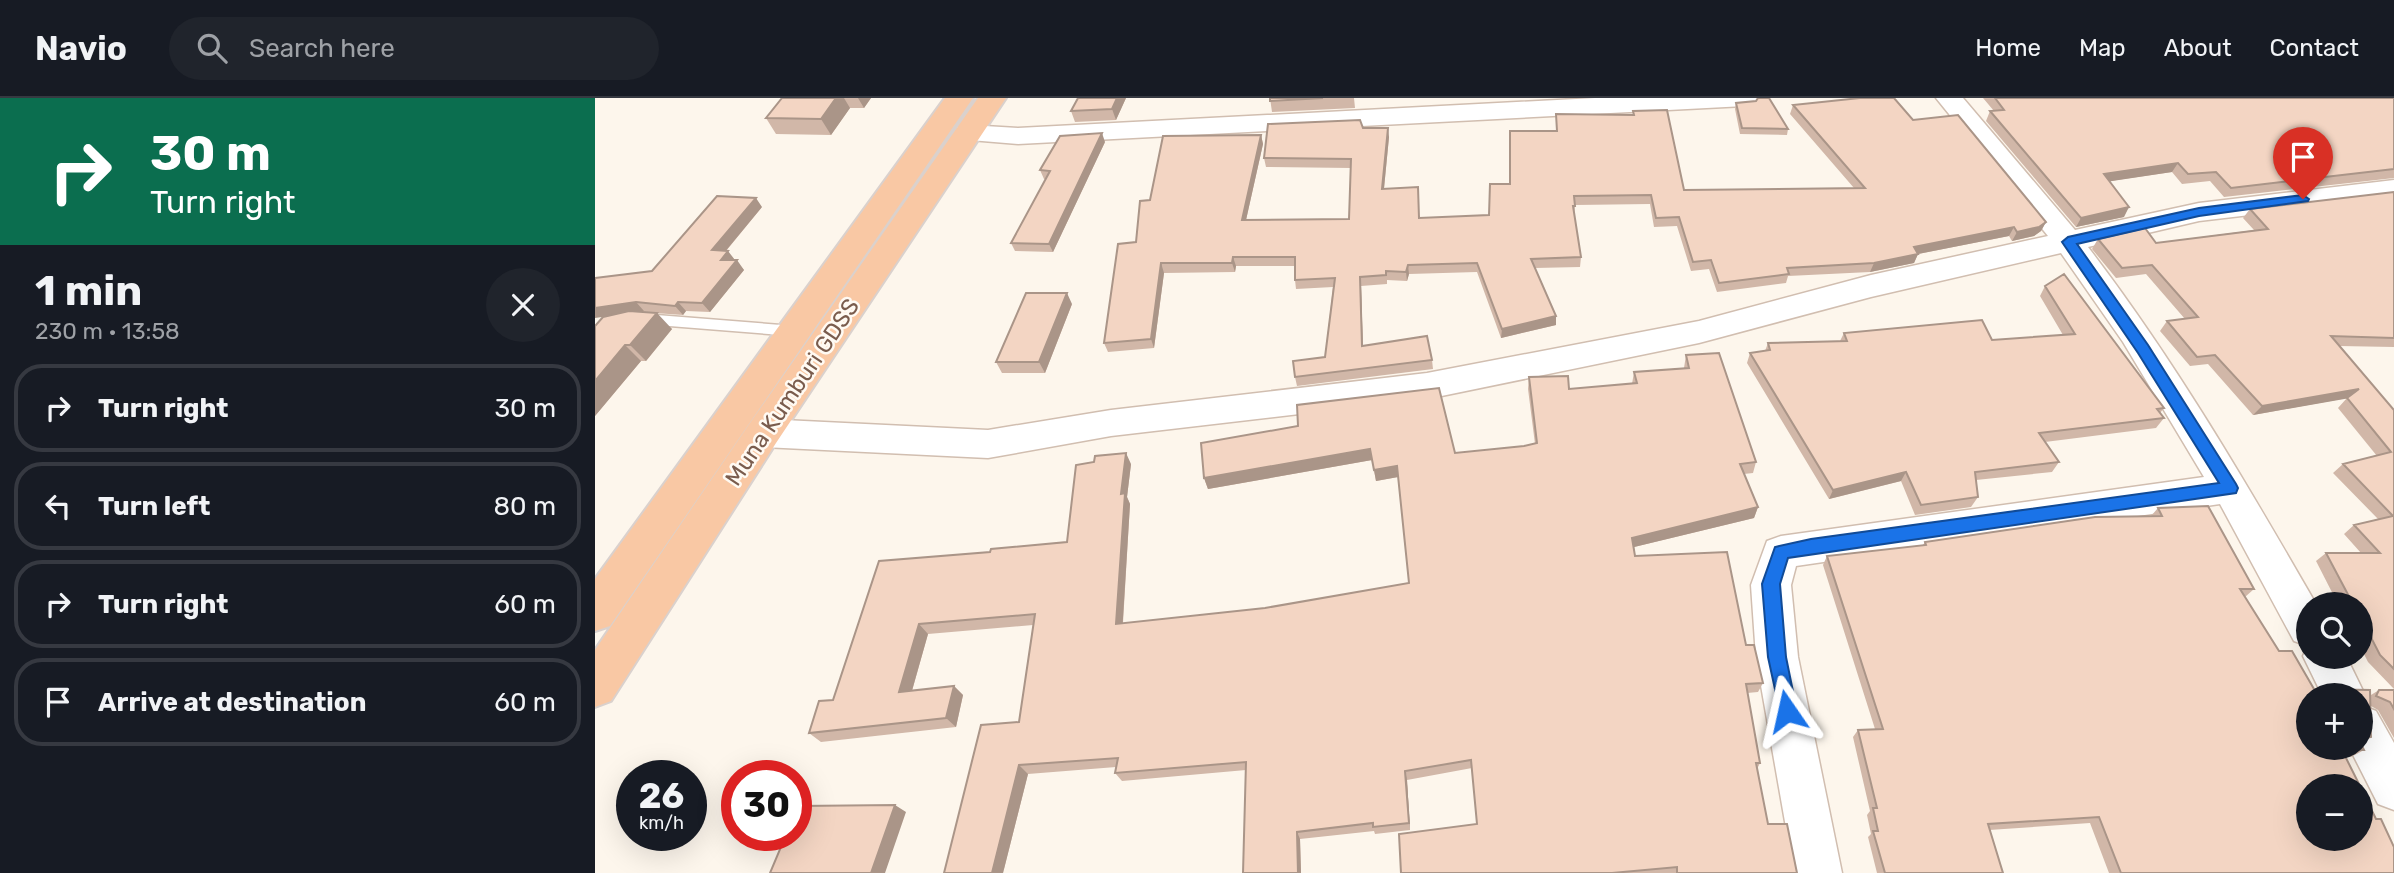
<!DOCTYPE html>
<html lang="en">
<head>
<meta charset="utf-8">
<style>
  body { margin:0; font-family:Rubik,sans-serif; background:#20242c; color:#f1f3f6; height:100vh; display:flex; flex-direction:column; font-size:26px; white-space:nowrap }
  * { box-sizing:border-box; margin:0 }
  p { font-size:23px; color:#9ea1a6 }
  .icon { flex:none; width:38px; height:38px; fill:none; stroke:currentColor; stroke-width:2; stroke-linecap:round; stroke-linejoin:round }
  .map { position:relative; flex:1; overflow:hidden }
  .panel { display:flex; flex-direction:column; background:#171b24; width:595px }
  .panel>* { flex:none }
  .top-card { background:#0b6e4f; color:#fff; overflow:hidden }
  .tools { position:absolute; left:1701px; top:494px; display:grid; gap:14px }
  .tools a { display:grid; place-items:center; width:77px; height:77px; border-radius:50%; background:#171b24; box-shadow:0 7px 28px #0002; font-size:35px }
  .speed { position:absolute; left:21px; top:662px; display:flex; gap:14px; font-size:35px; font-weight:700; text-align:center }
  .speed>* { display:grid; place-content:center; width:91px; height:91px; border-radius:50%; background:#171b24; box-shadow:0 7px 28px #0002; line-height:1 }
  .speed small { font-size:18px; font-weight:400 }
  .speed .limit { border:10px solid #d22; background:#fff; color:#111 }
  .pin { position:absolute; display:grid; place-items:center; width:60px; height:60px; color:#fff; margin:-72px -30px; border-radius:50% 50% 50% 0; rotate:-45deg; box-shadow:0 0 7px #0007 }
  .pin .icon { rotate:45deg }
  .me { position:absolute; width:77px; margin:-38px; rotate:349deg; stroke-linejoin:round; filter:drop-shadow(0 0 5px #0008) }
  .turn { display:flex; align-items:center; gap:24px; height:147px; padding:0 35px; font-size:32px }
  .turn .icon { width:91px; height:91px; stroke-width:2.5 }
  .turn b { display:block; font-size:49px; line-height:60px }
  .round { display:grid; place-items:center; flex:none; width:74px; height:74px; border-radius:37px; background:#20242c }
  .summary { display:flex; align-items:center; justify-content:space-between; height:119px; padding:0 35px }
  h1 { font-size:42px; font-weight:700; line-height:52px }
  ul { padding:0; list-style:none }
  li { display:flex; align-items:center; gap:21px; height:88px; margin:0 14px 10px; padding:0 21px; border:4px solid #363941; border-radius:28px }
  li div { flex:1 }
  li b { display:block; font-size:26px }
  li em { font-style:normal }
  header { display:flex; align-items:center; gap:42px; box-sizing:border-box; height:98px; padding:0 35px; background:#171b24; border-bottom:2px solid #363941 }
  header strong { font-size:33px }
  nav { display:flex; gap:38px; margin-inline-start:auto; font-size:24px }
  .search { width:490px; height:63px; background:#20242c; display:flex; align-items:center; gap:18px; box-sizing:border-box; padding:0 24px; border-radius:38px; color:#9ea1a6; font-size:26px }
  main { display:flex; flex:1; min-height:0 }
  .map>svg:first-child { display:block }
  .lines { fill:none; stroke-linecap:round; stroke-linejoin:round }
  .service-casing { stroke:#d1beb0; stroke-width:3 }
  .minor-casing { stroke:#d1beb0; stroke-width:3 }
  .trunk-casing { stroke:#dad1cd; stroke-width:4 }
  .service { fill:#fff; fill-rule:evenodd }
  .minor { fill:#fff; fill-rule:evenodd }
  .trunk { fill:#f9c8a4; fill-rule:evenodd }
  .wall { fill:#d1b7a8 }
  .shaded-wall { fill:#aa9588 }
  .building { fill:#f3d5c3; stroke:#aa9588; stroke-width:2 }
  .route { fill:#1a73e8; stroke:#114b97; stroke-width:2 }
  .labels { text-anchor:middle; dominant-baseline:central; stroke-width:5; stroke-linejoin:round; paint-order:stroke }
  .street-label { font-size:23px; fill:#7a5c4d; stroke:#fffaf3 }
</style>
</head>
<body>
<header>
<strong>Navio</strong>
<div class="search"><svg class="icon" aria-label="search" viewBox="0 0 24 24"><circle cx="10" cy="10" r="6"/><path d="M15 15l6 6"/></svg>Search here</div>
<nav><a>Home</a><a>Map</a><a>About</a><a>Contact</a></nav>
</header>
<main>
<section class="panel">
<div class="top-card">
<div class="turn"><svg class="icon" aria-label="right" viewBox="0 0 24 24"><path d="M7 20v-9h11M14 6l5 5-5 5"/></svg><div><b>30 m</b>Turn right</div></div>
</div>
<div class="summary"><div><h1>1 min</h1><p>230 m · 13:58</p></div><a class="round"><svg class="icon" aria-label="close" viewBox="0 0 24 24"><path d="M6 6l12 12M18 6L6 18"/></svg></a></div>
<ul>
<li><svg class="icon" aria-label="right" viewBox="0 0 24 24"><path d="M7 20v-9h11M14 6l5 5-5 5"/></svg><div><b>Turn right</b></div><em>30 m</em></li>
<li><svg class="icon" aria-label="left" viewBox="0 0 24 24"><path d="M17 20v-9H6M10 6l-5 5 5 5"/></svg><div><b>Turn left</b></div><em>80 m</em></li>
<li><svg class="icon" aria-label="right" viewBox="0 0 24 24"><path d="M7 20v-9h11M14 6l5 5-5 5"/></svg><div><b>Turn right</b></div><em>60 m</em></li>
<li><svg class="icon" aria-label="arrive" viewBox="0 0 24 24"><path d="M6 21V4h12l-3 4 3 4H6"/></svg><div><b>Arrive at destination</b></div><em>60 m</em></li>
</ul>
</section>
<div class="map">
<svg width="1799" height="775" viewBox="0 0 1799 775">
  <rect width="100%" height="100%" fill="#fdf6ec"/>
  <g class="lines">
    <!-- service casing -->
    <g class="service-casing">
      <path id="service" d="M 49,216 L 199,228 L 207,233 L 199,238 L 49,226 L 0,238 L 0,228 Z"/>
    </g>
    <!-- minor casing -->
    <g class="minor-casing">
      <path id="minor" d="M 1000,0 L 1163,0 L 1159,6 L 1150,8 L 423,46 L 363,41 L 360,35 L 363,29 L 373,27 L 423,30 Z
        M 1341,0 L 1368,0 L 1480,132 L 1604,105 L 1799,82 L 1799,100 L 1604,123 L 1493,149 C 1579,261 1650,383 1721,506 L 1713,506 L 1713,558 L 1751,558 L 1770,597 L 1766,607 L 1766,597 L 1727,597 L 1708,558 L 1713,548 L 1699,543 L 1625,406 L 1201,468 L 1196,487 L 1203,559 L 1247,775 L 1199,775 L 1161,559 L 1156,487 L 1172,443 L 1186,438 L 1609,379 L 1528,244 L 1466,155 L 1276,199 L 1104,245 L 832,301 L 516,338 L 393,360 L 168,349 L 156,345 L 150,335 L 156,325 L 168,321 L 393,332 L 516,312 L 832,275 L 1104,223 L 1276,177 L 1453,138 Z
        M 1766,607 L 1781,613 L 1799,645 L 1799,712 L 1783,706 L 1754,649 L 1766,649 Z"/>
    </g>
    <!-- trunk casing -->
    <g class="trunk-casing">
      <path id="trunk" d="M 350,0 L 378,0 L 15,528 L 0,533 L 0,481 Z
        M 383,0 L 411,0 L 181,345 L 16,603 L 0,609 L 0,552 L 155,325 Z"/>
    </g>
    <!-- service -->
    <use href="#service" class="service"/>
    <!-- minor -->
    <use href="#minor" class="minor"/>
    <!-- trunk -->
    <use href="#trunk" class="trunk"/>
  </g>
  <!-- wall -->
  <path class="wall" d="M 187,0 L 276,0 L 269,10 L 255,10 L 236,37 L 181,36 L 171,20 Z
    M 531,0 L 521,22 L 480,24 L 476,13 Z
    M 675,0 L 759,0 L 760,10 L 677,14 Z
    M 1388,0 L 1799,0 L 1799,80 L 1629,99 L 1615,83 L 1587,86 L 1577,74 L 1515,83 L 1529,119 L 1481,129 L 1391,23 L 1395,13 L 1399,13 Z
    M 1141,5 L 1193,31 L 1192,37 L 1145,36 L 1140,11 Z
    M 1198,7 L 1318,22 L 1451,124 L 1446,133 L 1439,138 L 1417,143 L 1414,138 L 1323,156 L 1319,165 L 1275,174 L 1193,178 L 1191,185 L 1122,194 L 1114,171 L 1096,173 L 1082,128 L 1059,129 L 1055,106 L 980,107 L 979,118 L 986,159 L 985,169 L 940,170 L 961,227 L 906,240 L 882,174 L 814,176 L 812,183 L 792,182 L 792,186 L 766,188 L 768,248 L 837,262 L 838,271 L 702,288 L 700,279 L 730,259 L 738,189 L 701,191 L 700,182 L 700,168 L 641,168 L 640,174 L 569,175 L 559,250 L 513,254 L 509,245 L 541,144 L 555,102 L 666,37 L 668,46 L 651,122 L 754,121 L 756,70 L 671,69 L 669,60 L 768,30 L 794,39 L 789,91 L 824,120 L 894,117 L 915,86 L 961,33 L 961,16 L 1038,17 L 1038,13 L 1089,92 L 1259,90 L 1195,16 Z
    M 510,44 L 458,154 L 420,153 L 416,145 L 451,81 L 449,81 L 445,72 Z
    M 1799,94 L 1799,249 L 1744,248 L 1799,312 L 1799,591 L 1773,564 L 1766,550 L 1766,506 L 1743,506 L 1721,463 L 1731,455 L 1766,455 L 1749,436 L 1759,427 L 1783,421 L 1738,375 L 1748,366 L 1782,358 L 1743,310 L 1752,300 L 1658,317 L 1613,266 L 1595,268 L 1565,233 L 1572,223 L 1590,221 L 1551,176 L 1521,180 L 1497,151 L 1503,141 L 1561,145 L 1659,132 L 1648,120 L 1655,111 Z
    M 167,109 L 131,153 L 149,172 L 115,214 L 91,213 L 88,217 L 46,214 L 77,231 L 51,263 L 46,263 L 0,318 L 8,219 L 57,173 Z
    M 1450,188 L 1569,310 L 1565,315 L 1569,320 L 1561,330 L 1450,344 L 1464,364 L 1457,374 L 1381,382 L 1383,399 L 1376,409 L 1320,417 L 1306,383 L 1234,401 L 1152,265 L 1155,255 L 1170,253 L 1173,245 L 1245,243 L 1249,235 L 1397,242 L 1468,237 L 1445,198 Z
    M 477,206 L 450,275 L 407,275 L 401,264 Z
    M 1091,257 L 1161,364 L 1158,375 L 1149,376 L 1163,409 L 1159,420 L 1039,449 L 1040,458 L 1151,547 L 1168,585 L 1163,594 L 1152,595 L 1165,665 L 1162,671 L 1173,726 L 1202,775 L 806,775 L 882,726 L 877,670 L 812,682 L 815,732 L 780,736 L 779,733 L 705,741 L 706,775 L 648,775 L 651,672 L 527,683 L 520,675 L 521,669 L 433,676 L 408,775 L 424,624 L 438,527 L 333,536 L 317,593 L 359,588 L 368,597 L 361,629 L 226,644 L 214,635 L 238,602 L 395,454 L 472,444 L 536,366 L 532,399 L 535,406 L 528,525 L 670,510 L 814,485 L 803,379 L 781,383 L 777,362 L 613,391 L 609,380 L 606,345 L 860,355 L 929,348 L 940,346 L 933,291 L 934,279 L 974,291 L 1037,286 L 1039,274 L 1089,270 Z
    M 1563,410 L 1659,491 L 1650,499 L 1684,553 L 1719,591 L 1776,597 L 1784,592 L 1799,592 L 1799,640 L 1783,612 L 1776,608 L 1776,639 L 1766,645 L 1766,597 L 1713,597 L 1769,652 L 1756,659 L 1751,659 L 1799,775 L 1514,775 L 1495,725 L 1394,732 L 1408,775 L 1282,775 L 1273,739 L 1276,736 L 1272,717 L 1275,713 L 1258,639 L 1263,632 L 1280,631 L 1228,467 L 1232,458 L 1328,447 L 1330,444 L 1556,418 Z"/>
  <!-- shaded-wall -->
  <path class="shaded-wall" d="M 241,0 L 249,0 L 255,10 L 236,37 L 226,21 Z
    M 263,0 L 276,0 L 269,10 Z
    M 522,0 L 531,0 L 521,22 L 517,11 Z
    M 793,30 L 794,39 L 788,100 L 787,91 Z
    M 507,35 L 510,44 L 458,154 L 454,146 Z
    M 666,37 L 668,46 L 649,131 L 647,122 Z
    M 1583,65 L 1577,74 L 1504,85 L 1509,76 Z
    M 161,100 L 167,109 L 124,161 L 117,152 Z
    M 1534,109 L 1529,119 L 1481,129 L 1486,120 Z
    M 1451,124 L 1446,133 L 1439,138 L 1417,143 L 1422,134 Z
    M 1419,129 L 1414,138 L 1323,156 L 1319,165 L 1275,174 L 1279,165 L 1319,149 Z
    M 133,153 L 140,162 L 126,162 Z
    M 638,159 L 641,168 L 640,174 L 637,165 Z
    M 142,162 L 149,172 L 115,214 L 107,205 Z
    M 566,165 L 569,175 L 559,250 L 556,241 Z
    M 813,167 L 814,176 L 812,183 L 811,174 Z
    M 765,179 L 766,188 L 768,257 L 767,248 Z
    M 472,195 L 477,206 L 450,275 L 444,264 Z
    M 41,204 L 49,213 L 0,220 L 0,210 Z
    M 83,204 L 91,213 L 88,217 L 80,208 Z
    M 62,215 L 77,231 L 51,263 L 35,247 Z
    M 961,218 L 961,227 L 906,240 L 907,231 Z
    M 30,247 L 46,263 L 0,318 L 0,283 Z
    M 1764,291 L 1755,300 L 1658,317 L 1667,308 Z
    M 775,351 L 777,362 L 613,391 L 609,380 Z
    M 531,355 L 536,366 L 532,399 L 535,406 L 527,536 L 521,526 L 526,396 Z
    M 802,368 L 803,379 L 781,383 L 779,372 Z
    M 1311,374 L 1306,383 L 1234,401 L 1238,392 Z
    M 1163,409 L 1159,420 L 1035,450 L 1037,440 Z
    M 324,526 L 333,536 L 314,603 L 304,594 Z
    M 359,588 L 368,597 L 361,629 L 351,620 Z
    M 424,667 L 433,676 L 408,775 L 397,775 Z
    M 810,673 L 812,682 L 815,732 L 814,725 Z
    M 300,707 L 311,714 L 290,775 L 276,775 Z
    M 702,734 L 705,741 L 706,775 L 703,775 Z"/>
  <!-- building -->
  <path class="building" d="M 187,0 L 241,0 L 226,21 L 171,20 Z
    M 483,0 L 522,0 L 517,11 L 476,13 Z
    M 675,0 L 728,0 L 675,3 Z
    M 1163,0 L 1174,0 L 1193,31 L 1147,30 L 1141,5 L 1161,3 Z
    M 1265,0 L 1299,0 L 1318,22 L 1363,17 L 1451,124 L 1444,129 L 1422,134 L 1419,129 L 1319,149 L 1323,156 L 1279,165 L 1192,170 L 1194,176 L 1124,185 L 1116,162 L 1098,164 L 1084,119 L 1061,120 L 1056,97 L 979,98 L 980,108 L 978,108 L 986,159 L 936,161 L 961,218 L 907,231 L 882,165 L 813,167 L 811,174 L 791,173 L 791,177 L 765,179 L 767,248 L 832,238 L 837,262 L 700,279 L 698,263 L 730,259 L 740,180 L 700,182 L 700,159 L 638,159 L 637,165 L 566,165 L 556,241 L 509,245 L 523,146 L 541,144 L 545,103 L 555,102 L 568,38 L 666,37 L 647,122 L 754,121 L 756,61 L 669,60 L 673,26 L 765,22 L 768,30 L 793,30 L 787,91 L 823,89 L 824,120 L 894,117 L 895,86 L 915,86 L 915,33 L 962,33 L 961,16 L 1039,17 L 1038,13 L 1072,12 L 1089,92 L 1270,90 L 1198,7 Z
    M 1400,0 L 1799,0 L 1799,71 L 1636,90 L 1621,74 L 1593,76 L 1583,65 L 1509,76 L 1534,109 L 1486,120 L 1395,13 L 1409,12 Z
    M 507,35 L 454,146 L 416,145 L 455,73 L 445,72 L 465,38 Z
    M 1799,94 L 1799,240 L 1736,238 L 1799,312 L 1799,571 L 1785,557 L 1766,520 L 1766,506 L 1758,506 L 1731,455 L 1785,455 L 1759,427 L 1798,418 L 1748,366 L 1796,354 L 1752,300 L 1764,291 L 1667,308 L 1620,257 L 1602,259 L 1572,223 L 1603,219 L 1557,167 L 1527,170 L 1503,141 L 1550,130 L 1561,145 L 1673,131 L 1655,111 Z
    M 122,98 L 161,100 L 117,152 L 133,153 L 126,162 L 142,162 L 107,205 L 83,204 L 80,208 L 41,204 L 0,210 L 0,180 L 57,173 Z
    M 1469,176 L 1569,310 L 1562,311 L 1569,320 L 1444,335 L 1464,364 L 1380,374 L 1383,399 L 1326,407 L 1311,374 L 1238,392 L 1155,255 L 1175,252 L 1173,245 L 1252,243 L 1249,235 L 1387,222 L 1397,242 L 1480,236 L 1450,188 Z
    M 431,195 L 472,195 L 444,264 L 401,264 Z
    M 34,213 L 62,215 L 35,247 L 30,247 L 0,283 L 0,228 L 8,219 Z
    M 1124,255 L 1161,364 L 1145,366 L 1163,409 L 1037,440 L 1040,458 L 1132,454 L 1151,547 L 1159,547 L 1168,585 L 1151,586 L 1165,665 L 1161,665 L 1173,726 L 1192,726 L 1202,775 L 1082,775 L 1082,769 L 1017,775 L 806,775 L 804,736 L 882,726 L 876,662 L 810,673 L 814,725 L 778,729 L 778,725 L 702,734 L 703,775 L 648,775 L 651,664 L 520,675 L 523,660 L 424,667 L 397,775 L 349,775 L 386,627 L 424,624 L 440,516 L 324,526 L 304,594 L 359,588 L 351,620 L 214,635 L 224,603 L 238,602 L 284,463 L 395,454 L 396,451 L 472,444 L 481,367 L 499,364 L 500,358 L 531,355 L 526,396 L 530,395 L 521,526 L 670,510 L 814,485 L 802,368 L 779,372 L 775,351 L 609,380 L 606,345 L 703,328 L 702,307 L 844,290 L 860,355 L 929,348 L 942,345 L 934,279 L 973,278 L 974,291 L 1042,285 L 1039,274 L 1094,270 L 1091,257 Z
    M 1613,408 L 1659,491 L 1645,491 L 1684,553 L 1697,553 L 1719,591 L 1775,592 L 1776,639 L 1766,641 L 1766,597 L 1713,597 L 1713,649 L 1766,649 L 1766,646 L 1769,652 L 1747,652 L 1765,688 L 1713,688 L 1713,740 L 1766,740 L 1766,690 L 1781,721 L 1786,721 L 1799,749 L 1799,775 L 1526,775 L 1504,719 L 1393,726 L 1408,775 L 1290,775 L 1278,733 L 1283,733 L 1278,710 L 1282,710 L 1263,632 L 1288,631 L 1232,458 L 1331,447 L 1330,444 L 1500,419 L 1567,418 L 1563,410 Z
    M 1784,592 L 1799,592 L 1799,611 L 1795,604 L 1781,598 Z
    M 300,707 L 276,775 L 175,775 L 191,737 L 201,737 L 201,712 L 203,708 Z"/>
  <!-- route -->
  <path class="route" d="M 1708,97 L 1714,101 L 1713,103 L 1604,118 L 1482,146 L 1553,247 L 1641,386 L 1643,390 L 1641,395 L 1193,460 L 1185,486 L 1191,559 L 1202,613 L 1199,619 L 1192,622 L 1186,619 L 1173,559 L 1167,486 L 1180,449 L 1216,441 L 1624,385 L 1543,255 L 1467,144 L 1473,139 L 1604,110 Z"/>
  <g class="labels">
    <!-- street labels -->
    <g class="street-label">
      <text transform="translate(197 294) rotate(-56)">Muna Kumburi GDSS</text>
    </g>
  </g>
</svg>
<div class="tools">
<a><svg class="icon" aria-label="search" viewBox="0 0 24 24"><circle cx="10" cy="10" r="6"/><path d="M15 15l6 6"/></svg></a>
<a>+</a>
<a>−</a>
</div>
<div class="speed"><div>26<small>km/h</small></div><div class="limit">30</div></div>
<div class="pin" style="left:1708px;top:101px;background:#d93025"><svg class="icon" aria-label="arrive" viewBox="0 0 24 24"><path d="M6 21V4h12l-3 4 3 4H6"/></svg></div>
<svg class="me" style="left:1192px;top:613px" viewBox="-20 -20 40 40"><path d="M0-17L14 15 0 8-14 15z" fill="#1a73e8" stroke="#fff" stroke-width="4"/></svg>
</div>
</main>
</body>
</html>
